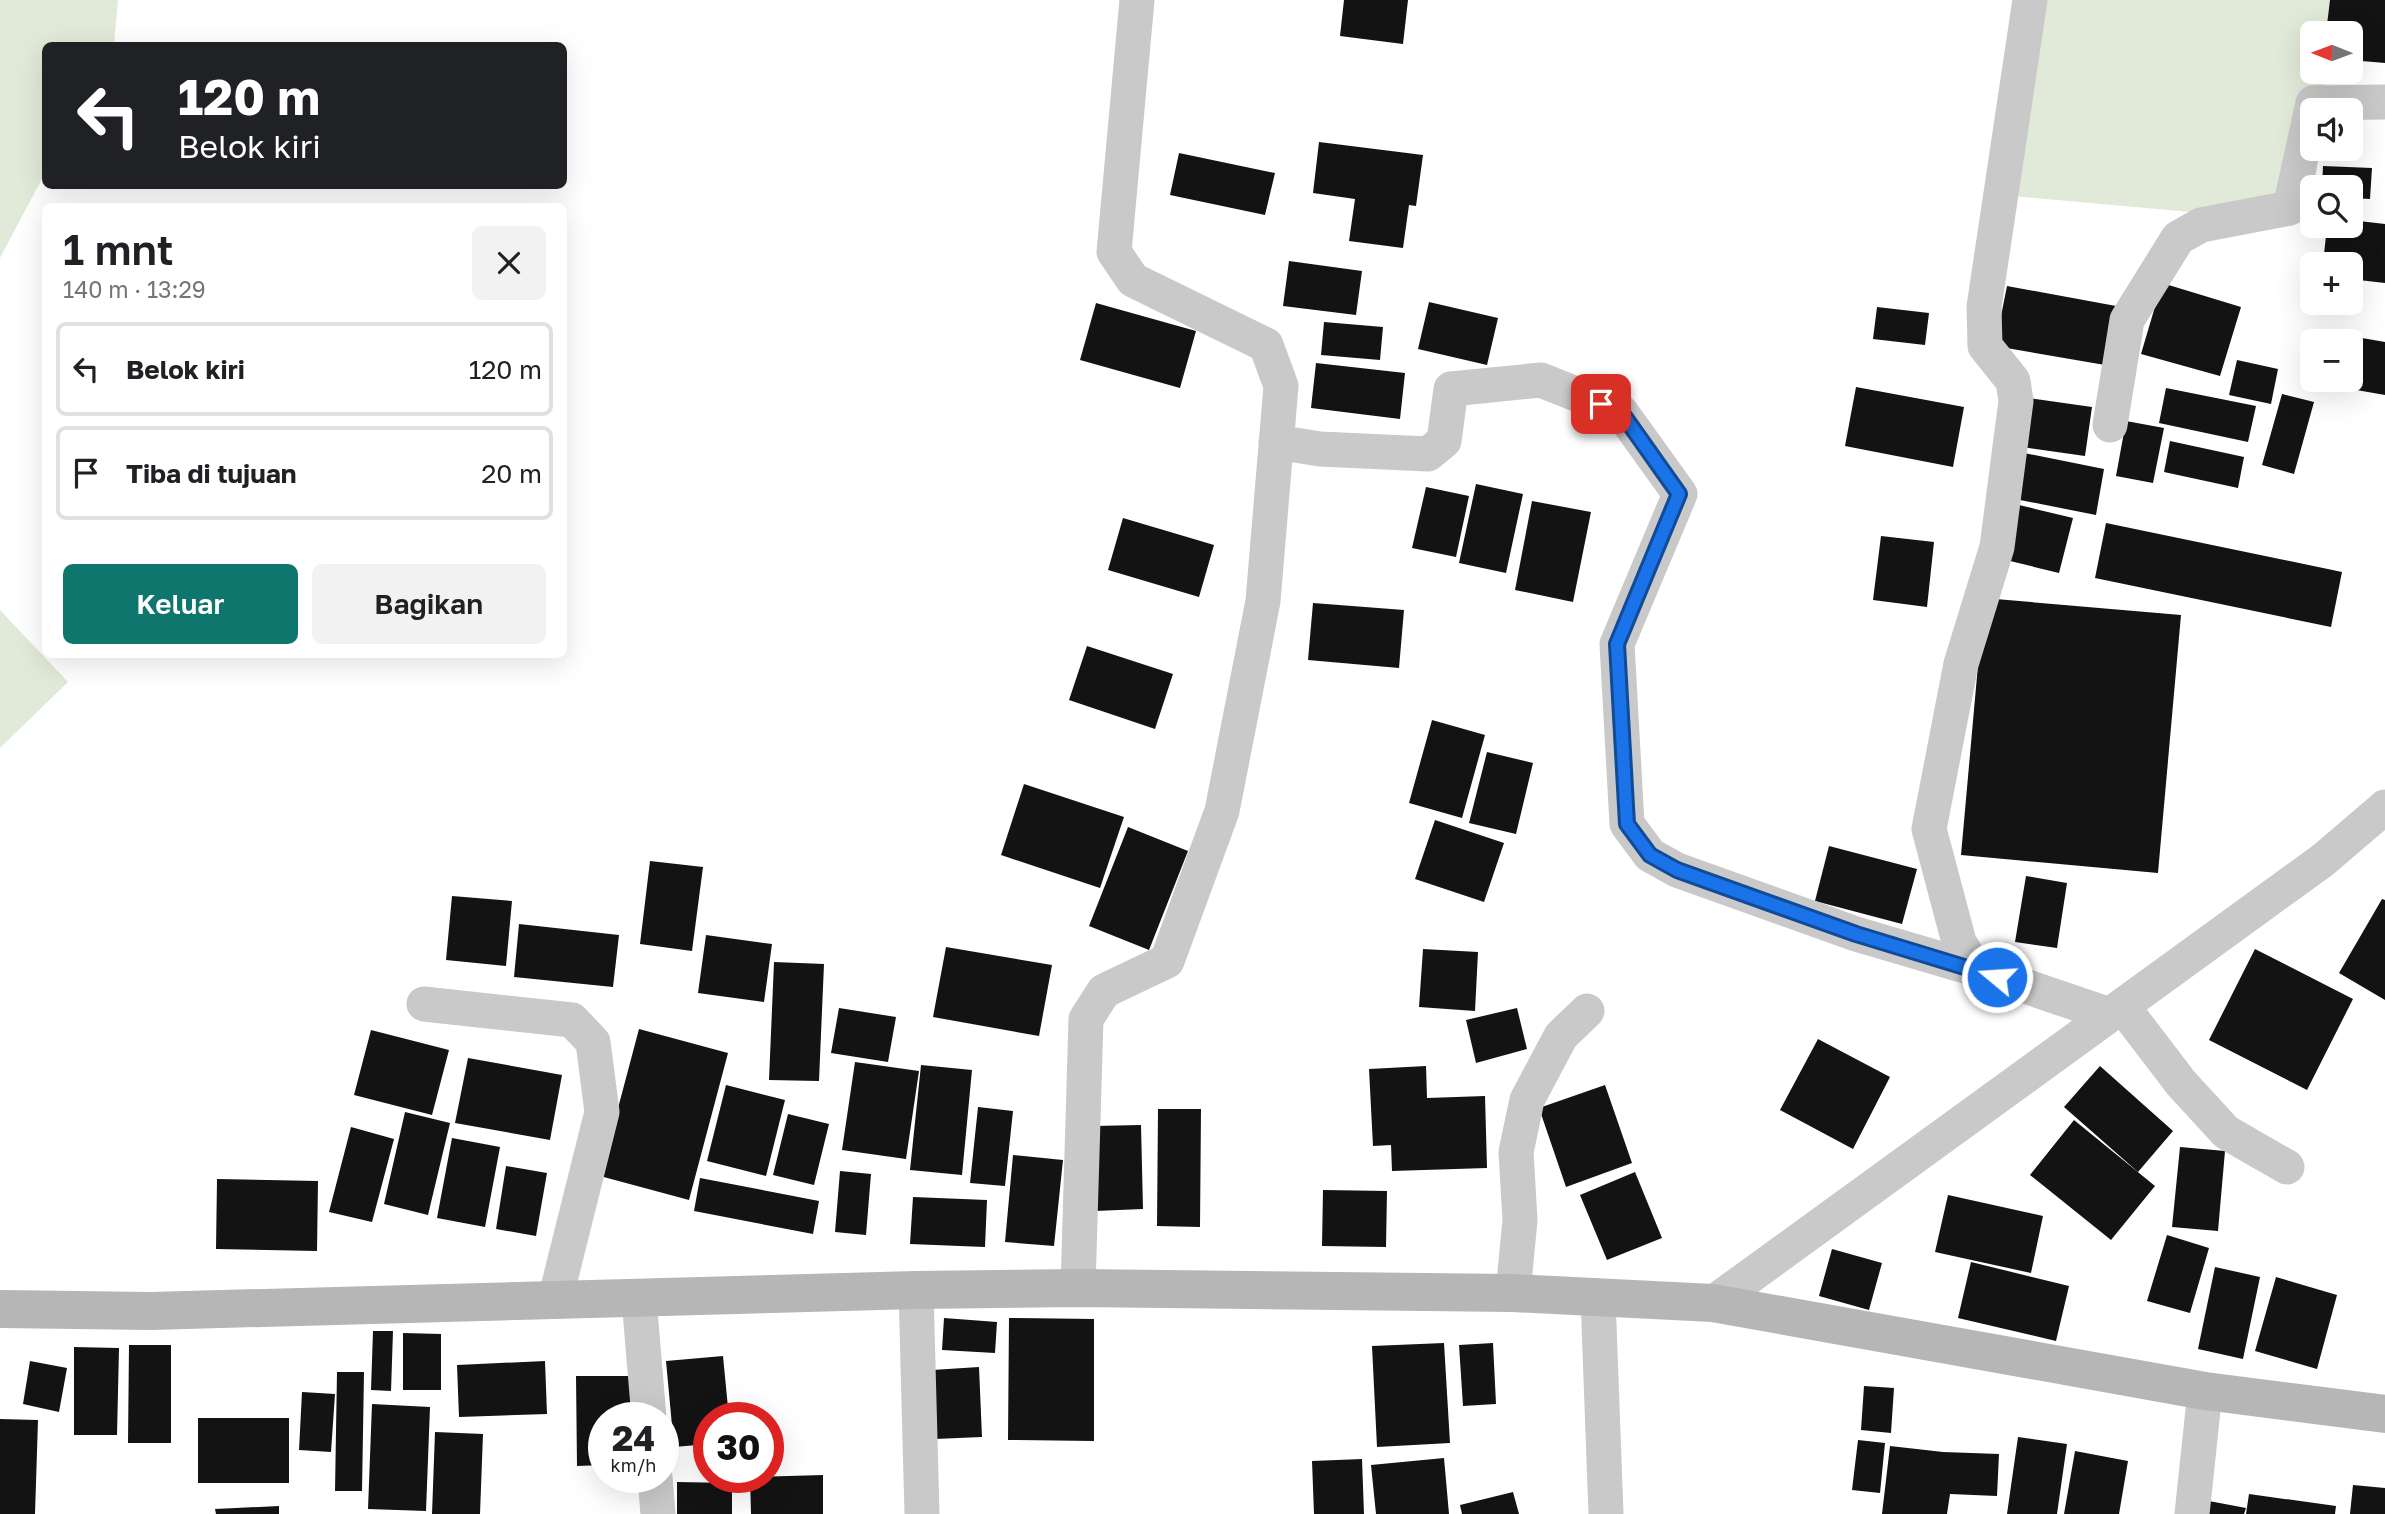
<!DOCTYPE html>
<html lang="id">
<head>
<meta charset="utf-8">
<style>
  body { margin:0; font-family:"Golos Text",sans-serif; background:#f2f2f2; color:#202124; height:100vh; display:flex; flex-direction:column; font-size:26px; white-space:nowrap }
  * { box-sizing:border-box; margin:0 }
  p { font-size:23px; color:#757577 }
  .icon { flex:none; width:38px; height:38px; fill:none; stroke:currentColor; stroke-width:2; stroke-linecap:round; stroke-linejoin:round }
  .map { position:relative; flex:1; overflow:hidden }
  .panel { position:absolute; left:42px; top:203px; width:525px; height:455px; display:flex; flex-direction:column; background:#fff; border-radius:10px; box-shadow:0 7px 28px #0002 }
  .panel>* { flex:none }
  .top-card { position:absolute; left:42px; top:42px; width:525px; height:147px; border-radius:10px; box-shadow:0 7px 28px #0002; background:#202124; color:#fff; overflow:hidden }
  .needle { width:46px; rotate:271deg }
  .buttons { position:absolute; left:2300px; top:21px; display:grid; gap:14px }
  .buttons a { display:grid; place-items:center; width:63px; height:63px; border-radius:10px; background:#fff; box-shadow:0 7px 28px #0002; font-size:35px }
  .speed { position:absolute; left:588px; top:1402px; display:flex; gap:14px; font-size:35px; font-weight:700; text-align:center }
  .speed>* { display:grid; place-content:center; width:91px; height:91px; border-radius:50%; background:#fff; box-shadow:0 7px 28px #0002; line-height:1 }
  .speed small { font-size:18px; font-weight:400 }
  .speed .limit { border:10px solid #d22; background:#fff; color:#111 }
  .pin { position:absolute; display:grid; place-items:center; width:60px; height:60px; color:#fff; margin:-30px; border-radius:14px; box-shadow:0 4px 10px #0006 }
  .me { position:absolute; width:77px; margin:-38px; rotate:288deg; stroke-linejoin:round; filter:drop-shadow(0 0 5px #0008) }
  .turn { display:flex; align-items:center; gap:24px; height:147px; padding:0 21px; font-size:32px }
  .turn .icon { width:91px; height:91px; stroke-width:2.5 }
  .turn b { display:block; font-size:49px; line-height:60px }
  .round { display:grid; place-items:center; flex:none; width:74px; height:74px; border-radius:10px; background:#f2f2f2 }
  .overview { display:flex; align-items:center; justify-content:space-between; height:119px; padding:0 21px }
  h1 { font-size:42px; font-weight:600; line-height:52px }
  .button { display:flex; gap:14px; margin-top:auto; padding:14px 21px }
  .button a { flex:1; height:80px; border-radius:10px; background:#0f766e; color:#fff; font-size:28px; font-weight:600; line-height:80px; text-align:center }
  .button a+a { background:#f2f2f2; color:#202124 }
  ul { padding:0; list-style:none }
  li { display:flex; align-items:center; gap:21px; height:94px; margin:0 14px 10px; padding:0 7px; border:4px solid #e0e0e0; border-radius:10px }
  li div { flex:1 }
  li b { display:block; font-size:26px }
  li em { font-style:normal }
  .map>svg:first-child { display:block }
  .green { fill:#e1ead8 }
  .building { fill:#131313 }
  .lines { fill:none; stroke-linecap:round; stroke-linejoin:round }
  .street { stroke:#c9c9c9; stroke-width:35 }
  .secondary { stroke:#b6b6b6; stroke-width:38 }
  .route-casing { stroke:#114b97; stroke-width:18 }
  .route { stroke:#1a73e8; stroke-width:12 }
</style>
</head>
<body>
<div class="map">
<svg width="2385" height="1514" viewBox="0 0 2385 1514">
  <rect width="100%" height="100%" fill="#fff"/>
  <!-- green -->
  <path class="green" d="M 0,0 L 118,0 L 114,45 L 46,46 L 45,173 L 0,258 Z
    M 2031,0 L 2331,0 L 2328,33 L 2312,33 L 2312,72 L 2325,72 L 2315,187 L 2312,187 L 2312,223 L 2012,196 Z
    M 0,610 L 68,682 L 0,748 Z"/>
  <!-- building -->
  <path class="building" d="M 1344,0 L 1408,0 L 1403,44 L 1340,36 Z
    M 2330,0 L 2385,0 L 2385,63 L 2350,60 L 2350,33 L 2326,33 Z
    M 1319,142 L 1423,155 L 1416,206 L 1409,205 L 1403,248 L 1349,241 L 1355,199 L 1313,193 Z
    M 1179,153 L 1275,173 L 1265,215 L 1170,195 Z
    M 2323,166 L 2372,168 L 2370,199 L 2350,198 L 2350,187 L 2322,187 Z
    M 2350,220 L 2385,224 L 2385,283 L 2350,279 L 2350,264 L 2323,264 L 2327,226 L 2350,226 Z
    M 1289,261 L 1362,271 L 1356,315 L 1283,306 Z
    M 2162,283 L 2241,307 L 2220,376 L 2141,354 Z
    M 2007,286 L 2116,306 L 2105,365 L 1995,346 Z
    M 1429,302 L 1498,318 L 1487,365 L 1418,349 Z
    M 1096,303 L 1196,331 L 1180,388 L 1080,360 Z
    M 1877,307 L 1929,313 L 1925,345 L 1873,339 Z
    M 1324,322 L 1383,327 L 1380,360 L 1321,355 Z
    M 2316,330 L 2385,342 L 2385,395 L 2305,381 L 2310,361 L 2312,380 L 2350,380 L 2350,341 L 2314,341 Z
    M 2237,360 L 2278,369 L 2271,404 L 2229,395 Z
    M 1316,363 L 1405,373 L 1400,419 L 1311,408 Z
    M 1856,387 L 1964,407 L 1953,467 L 1845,446 Z
    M 2166,388 L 2256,406 L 2248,442 L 2159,423 Z
    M 2282,394 L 2314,402 L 2294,474 L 2262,465 Z
    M 2021,397 L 2092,407 L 2085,456 L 2014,446 Z
    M 2126,421 L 2164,428 L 2153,483 L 2116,476 Z
    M 2170,441 L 2244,457 L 2238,488 L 2164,472 Z
    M 2019,452 L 2104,469 L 2096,515 L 2010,498 Z
    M 1476,484 L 1523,494 L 1506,573 L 1459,563 Z
    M 1426,487 L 1469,496 L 1456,557 L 1412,548 Z
    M 1532,501 L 1591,512 L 1573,602 L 1515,590 Z
    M 2019,505 L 2073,518 L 2059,573 L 2006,560 Z
    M 1123,518 L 1214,545 L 1199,597 L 1108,570 Z
    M 2106,523 L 2342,572 L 2331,627 L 2095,578 Z
    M 1881,536 L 1934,542 L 1927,607 L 1873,600 Z
    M 1984,598 L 2181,615 L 2158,873 L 1961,855 Z
    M 1313,603 L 1404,610 L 1399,668 L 1308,660 Z
    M 1087,646 L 1173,674 L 1155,729 L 1069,700 Z
    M 1432,720 L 1485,735 L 1462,818 L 1409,803 Z
    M 1487,752 L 1533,763 L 1516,834 L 1469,823 Z
    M 1024,784 L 1124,817 L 1100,888 L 1001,855 Z
    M 1435,820 L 1504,843 L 1484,902 L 1415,879 Z
    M 1128,827 L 1188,851 L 1149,950 L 1089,926 Z
    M 1829,846 L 1917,869 L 1902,924 L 1815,901 Z
    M 650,861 L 703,867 L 692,951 L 640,944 Z
    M 2026,876 L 2067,883 L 2057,948 L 2015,942 Z
    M 452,896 L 512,901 L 506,966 L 446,960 Z
    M 2382,899 L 2385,900 L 2385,1000 L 2339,973 Z
    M 519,924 L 619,935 L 613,987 L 514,977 Z
    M 706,935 L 772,944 L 764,1002 L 698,993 Z
    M 946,947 L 1052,965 L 1039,1036 L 933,1017 Z
    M 1423,949 L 1478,952 L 1475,1011 L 1419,1007 Z
    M 2255,949 L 2353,999 L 2307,1090 L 2209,1040 Z
    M 774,962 L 824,964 L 819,1081 L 769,1080 Z
    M 839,1008 L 896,1017 L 888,1062 L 831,1053 Z
    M 1517,1008 L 1527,1049 L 1476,1063 L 1466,1020 Z
    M 639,1029 L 728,1053 L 689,1200 L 600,1176 Z
    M 371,1030 L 449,1050 L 432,1115 L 354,1095 Z
    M 1818,1039 L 1890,1077 L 1853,1149 L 1780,1110 Z
    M 468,1058 L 562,1075 L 550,1140 L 455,1123 Z
    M 855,1062 L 919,1071 L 906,1159 L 842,1150 Z
    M 921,1065 L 972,1070 L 962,1175 L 910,1170 Z
    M 1426,1066 L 1427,1098 L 1485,1096 L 1487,1168 L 1392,1171 L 1391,1145 L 1373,1146 L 1369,1069 Z
    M 2100,1066 L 2173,1131 L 2138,1172 L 2064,1107 Z
    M 726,1085 L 785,1100 L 766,1176 L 707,1161 Z
    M 1605,1085 L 1632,1163 L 1566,1187 L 1539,1108 Z
    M 978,1107 L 1013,1111 L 1005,1186 L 970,1183 Z
    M 1158,1109 L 1201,1109 L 1200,1227 L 1157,1226 Z
    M 405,1112 L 450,1123 L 428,1215 L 384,1204 Z
    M 788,1114 L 829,1124 L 814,1185 L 773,1175 Z
    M 2074,1120 L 2155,1186 L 2111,1240 L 2030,1175 Z
    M 1141,1125 L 1143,1209 L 1095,1211 L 1093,1126 Z
    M 351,1127 L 394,1139 L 372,1222 L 329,1212 Z
    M 452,1138 L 500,1147 L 485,1227 L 437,1218 Z
    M 2180,1147 L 2225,1151 L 2218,1231 L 2172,1227 Z
    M 1013,1155 L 1063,1160 L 1054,1246 L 1005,1242 Z
    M 506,1166 L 547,1173 L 536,1236 L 496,1229 Z
    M 840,1171 L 871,1174 L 866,1235 L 835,1232 Z
    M 1635,1172 L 1662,1238 L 1607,1260 L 1580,1195 Z
    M 700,1178 L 819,1201 L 813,1234 L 694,1211 Z
    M 217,1179 L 318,1181 L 317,1251 L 216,1249 Z
    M 1323,1190 L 1387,1191 L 1386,1247 L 1322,1246 Z
    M 1948,1195 L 2043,1216 L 2031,1273 L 1935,1252 Z
    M 913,1197 L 987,1200 L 985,1247 L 910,1244 Z
    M 2167,1235 L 2209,1248 L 2190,1313 L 2147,1301 Z
    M 1832,1249 L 1882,1263 L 1869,1310 L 1819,1296 Z
    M 1971,1262 L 2069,1286 L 2056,1341 L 1958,1318 Z
    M 2215,1267 L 2260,1277 L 2243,1359 L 2198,1349 Z
    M 2276,1277 L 2337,1295 L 2317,1369 L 2255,1351 Z
    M 944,1318 L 997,1322 L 995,1353 L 942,1350 Z
    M 1009,1318 L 1094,1319 L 1094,1441 L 1008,1440 Z
    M 373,1331 L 393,1331 L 391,1391 L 371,1390 Z
    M 403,1333 L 441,1334 L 441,1390 L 403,1390 Z
    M 1444,1343 L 1450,1443 L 1377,1447 L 1372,1346 Z
    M 1493,1343 L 1496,1404 L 1463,1406 L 1459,1345 Z
    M 129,1345 L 171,1345 L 171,1443 L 128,1443 Z
    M 74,1347 L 119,1348 L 117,1435 L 74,1435 Z
    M 723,1356 L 729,1418 L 709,1418 L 709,1444 L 674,1447 L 666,1361 Z
    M 30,1361 L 67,1368 L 59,1412 L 23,1404 Z
    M 545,1361 L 547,1414 L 459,1417 L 457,1365 Z
    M 979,1367 L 982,1437 L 935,1439 L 932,1370 Z
    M 337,1372 L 364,1372 L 362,1491 L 335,1491 Z
    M 576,1376 L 635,1376 L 636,1418 L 604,1418 L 604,1465 L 577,1466 Z
    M 1864,1386 L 1894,1388 L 1891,1433 L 1861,1430 Z
    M 302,1392 L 335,1394 L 331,1452 L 299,1450 Z
    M 372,1404 L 430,1407 L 426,1511 L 368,1509 Z
    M 198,1418 L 289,1418 L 289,1483 L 198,1483 Z
    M 0,1419 L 38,1420 L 35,1514 L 0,1514 Z
    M 435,1432 L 483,1434 L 480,1514 L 432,1514 Z
    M 2018,1437 L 2067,1444 L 2057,1514 L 2007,1514 Z
    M 1858,1440 L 1885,1443 L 1880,1493 L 1852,1490 Z
    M 1890,1446 L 1943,1452 L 1999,1454 L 1997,1496 L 1950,1494 L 1947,1514 L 1882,1514 Z
    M 2075,1451 L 2128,1461 L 2119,1514 L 2064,1514 Z
    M 1444,1458 L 1449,1514 L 1376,1514 L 1371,1465 Z
    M 1362,1459 L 1364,1514 L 1314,1514 L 1312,1461 Z
    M 823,1475 L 823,1514 L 751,1514 L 750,1477 Z
    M 677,1482 L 732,1483 L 732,1514 L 677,1514 Z
    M 2353,1485 L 2385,1488 L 2385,1514 L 2350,1514 Z
    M 1513,1492 L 1519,1514 L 1462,1514 L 1460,1505 Z
    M 2249,1494 L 2336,1506 L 2335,1514 L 2246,1514 Z
    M 2209,1501 L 2246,1508 L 2244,1514 L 2206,1514 Z
    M 279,1506 L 279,1514 L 216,1514 L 215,1509 Z"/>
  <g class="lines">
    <!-- street -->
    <path class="street" d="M 2110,425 L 2127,320 L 2178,238 L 2201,225 L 2290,208 L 2313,103 L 2385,102
      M 1276,442 L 1320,449 L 1428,454 L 1444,441 L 1451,389 L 1541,380 L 1621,412 L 1680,494 L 1617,644 L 1627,824 L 1650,855 L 1677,870 L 1856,934 L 1975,969 L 2110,1015
      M 1975,969 L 1959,942 L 1929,829 L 1961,664 L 1997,547 L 2016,401 L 2013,381 L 1985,346 L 1984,307 L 2030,0
      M 424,1004 L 572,1020 L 593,1042 L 602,1112 L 555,1300
      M 2123,1007 L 2181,1083 L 2226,1132 L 2287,1167
      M 1078,1288 L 1086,1019 L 1104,991 L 1167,961 L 1222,811 L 1263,601 L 1281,386 L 1266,345 L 1133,280 L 1114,252 L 1137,0
      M 916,1290 L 922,1514
      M 1513,1293 L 1520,1220 L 1516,1152 L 1527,1100 L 1561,1036 L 1587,1011
      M 1598,1297 L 1606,1514
      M 639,1299 L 649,1418
      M 1713,1303 L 2323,860 L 2385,807
      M 655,1477 L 658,1514
      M 2192,1514 L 2205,1391"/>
    <!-- secondary -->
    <path class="secondary" d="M 0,1309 L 151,1311 L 916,1290 L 1078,1288 L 1513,1293 L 1713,1303 L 2205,1391 L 2385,1414"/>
  </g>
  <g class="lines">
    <!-- route casing -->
    <g class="route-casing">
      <path id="route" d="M 1601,404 L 1621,412 L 1679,494 L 1617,644 L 1627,824 L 1650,855 L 1677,870 L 1856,934 L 1997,977"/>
    </g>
    <!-- route -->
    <use href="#route" class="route"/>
  </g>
</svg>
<div class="buttons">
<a><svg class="needle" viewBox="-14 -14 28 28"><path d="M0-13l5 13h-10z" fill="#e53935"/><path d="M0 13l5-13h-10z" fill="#757577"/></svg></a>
<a><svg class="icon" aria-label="sound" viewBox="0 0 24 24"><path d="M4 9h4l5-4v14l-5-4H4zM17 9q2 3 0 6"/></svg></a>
<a><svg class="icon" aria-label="search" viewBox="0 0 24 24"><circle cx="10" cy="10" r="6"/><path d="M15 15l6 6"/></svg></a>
<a>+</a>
<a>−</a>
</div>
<div class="speed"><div>24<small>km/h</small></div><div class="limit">30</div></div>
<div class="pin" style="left:1601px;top:404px;background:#d93025"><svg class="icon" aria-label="arrive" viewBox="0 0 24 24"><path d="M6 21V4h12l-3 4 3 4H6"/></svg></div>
<svg class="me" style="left:1997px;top:977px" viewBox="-20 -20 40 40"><circle r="17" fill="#1a73e8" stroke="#fff" stroke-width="3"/><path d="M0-11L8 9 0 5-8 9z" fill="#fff"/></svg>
<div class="top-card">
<div class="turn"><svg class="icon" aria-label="left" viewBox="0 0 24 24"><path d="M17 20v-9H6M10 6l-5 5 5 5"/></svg><div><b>120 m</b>Belok kiri</div></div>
</div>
<section class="panel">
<div class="overview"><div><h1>1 mnt</h1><p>140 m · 13:29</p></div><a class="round"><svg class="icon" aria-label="close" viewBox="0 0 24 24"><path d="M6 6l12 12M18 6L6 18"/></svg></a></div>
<ul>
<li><svg class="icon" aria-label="left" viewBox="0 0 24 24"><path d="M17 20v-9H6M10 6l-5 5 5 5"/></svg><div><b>Belok kiri</b></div><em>120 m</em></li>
<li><svg class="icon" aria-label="arrive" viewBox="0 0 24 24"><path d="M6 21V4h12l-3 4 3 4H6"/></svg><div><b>Tiba di tujuan</b></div><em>20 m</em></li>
</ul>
<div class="button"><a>Keluar</a><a>Bagikan</a></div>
</section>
</div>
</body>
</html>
